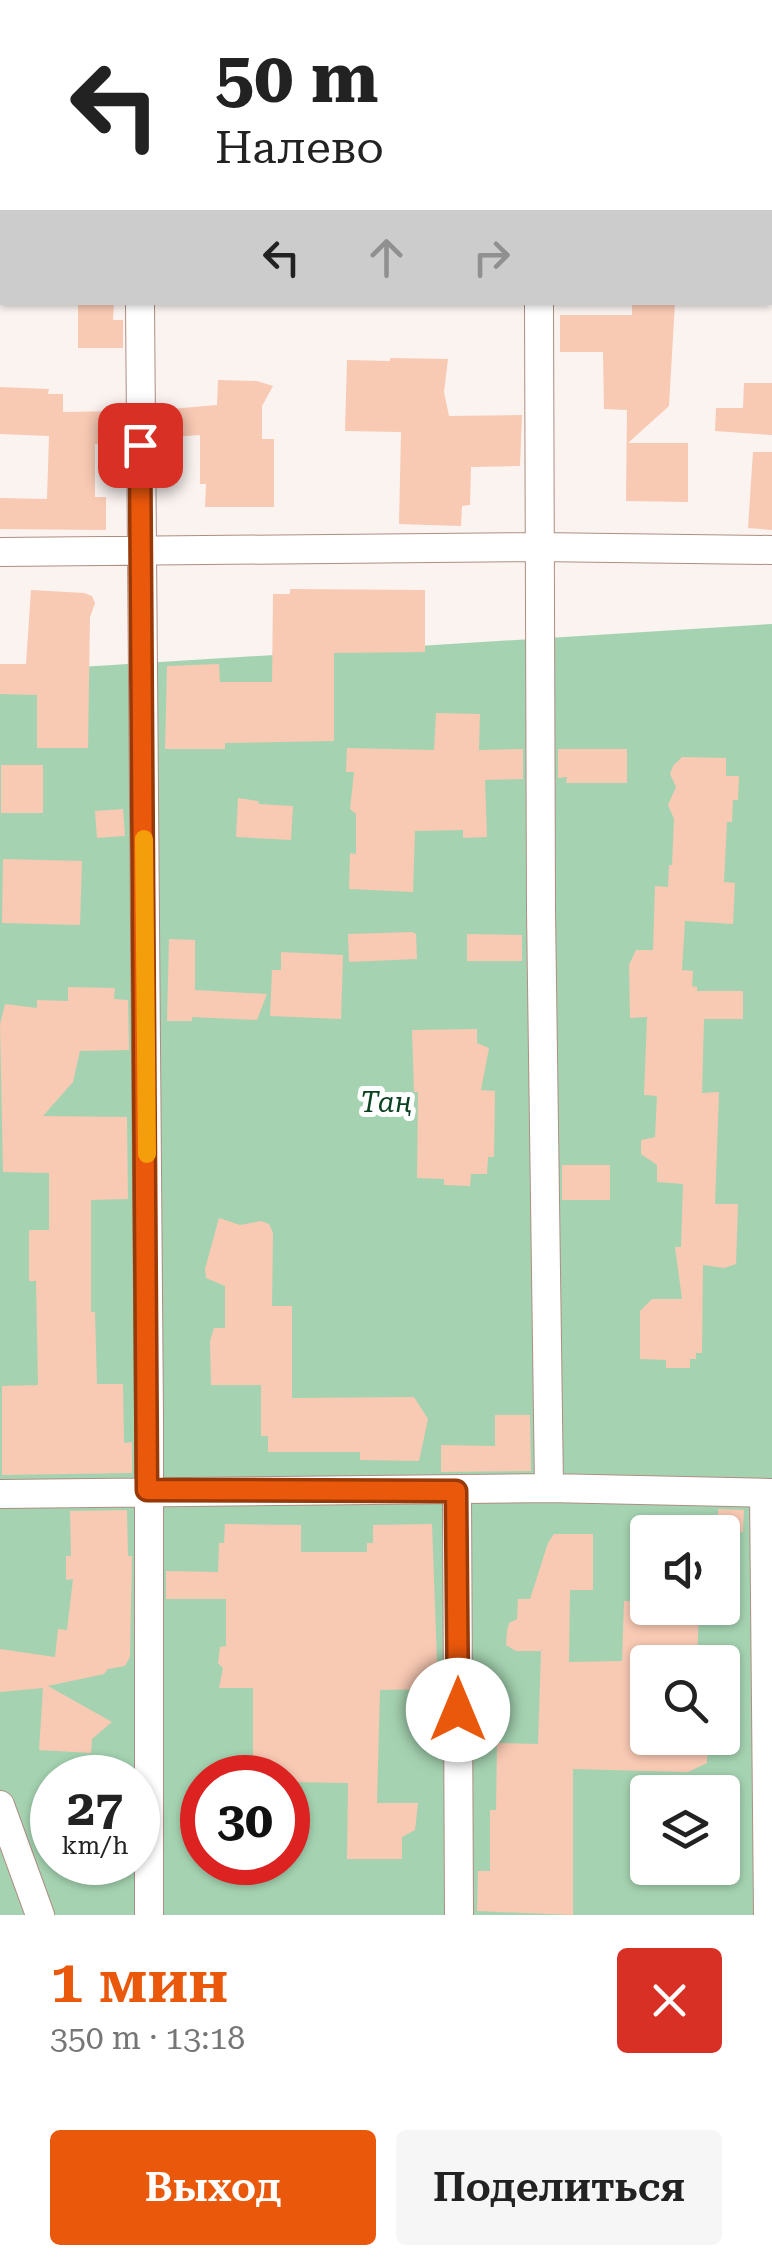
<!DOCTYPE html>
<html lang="ru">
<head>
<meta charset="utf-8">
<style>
  body { margin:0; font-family:"Roboto Serif",serif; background:#f6f6f6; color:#222; height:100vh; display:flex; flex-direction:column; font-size:38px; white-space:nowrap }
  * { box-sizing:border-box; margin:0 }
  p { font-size:32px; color:#767676 }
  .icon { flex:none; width:55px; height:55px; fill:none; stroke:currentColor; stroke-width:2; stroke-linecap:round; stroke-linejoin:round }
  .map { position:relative; height:1915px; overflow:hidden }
  .sheet { display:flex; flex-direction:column; background:#fff; flex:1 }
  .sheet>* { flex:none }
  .banner { position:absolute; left:0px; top:0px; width:772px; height:305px; box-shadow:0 2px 8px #0004; background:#fff; color:#222; overflow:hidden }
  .buttons { position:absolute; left:630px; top:1515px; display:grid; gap:20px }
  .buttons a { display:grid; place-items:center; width:110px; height:110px; border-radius:10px; background:#fff; box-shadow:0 2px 8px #0004; font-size:50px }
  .speed { position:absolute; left:30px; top:1755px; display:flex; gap:20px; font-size:50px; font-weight:700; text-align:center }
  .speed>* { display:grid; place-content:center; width:130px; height:130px; border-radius:50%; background:#fff; box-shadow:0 2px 8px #0004; line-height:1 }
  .speed small { font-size:25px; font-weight:400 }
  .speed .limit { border:15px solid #d22; background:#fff; color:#111 }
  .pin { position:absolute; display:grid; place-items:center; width:85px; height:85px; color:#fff; margin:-42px; border-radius:20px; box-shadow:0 5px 15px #0006 }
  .me { position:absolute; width:110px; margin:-55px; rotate:0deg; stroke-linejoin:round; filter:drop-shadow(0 0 8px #0008) }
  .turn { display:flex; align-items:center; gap:35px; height:210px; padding:0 50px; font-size:45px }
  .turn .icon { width:130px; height:130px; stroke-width:2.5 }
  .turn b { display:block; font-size:70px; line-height:85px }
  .lanes { display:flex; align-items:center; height:95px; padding:0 50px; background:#0003; justify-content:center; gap:50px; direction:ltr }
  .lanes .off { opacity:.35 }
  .round { display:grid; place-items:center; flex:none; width:105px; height:105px; border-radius:10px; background:#f6f6f6 }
  .head { display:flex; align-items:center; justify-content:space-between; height:170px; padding:0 50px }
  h1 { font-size:60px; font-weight:600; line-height:75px; color:#ea580c }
  .action { display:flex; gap:20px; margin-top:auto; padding:20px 50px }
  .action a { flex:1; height:115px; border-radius:10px; background:#ea580c; color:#fff; font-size:40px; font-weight:600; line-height:115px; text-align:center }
  .action a+a { background:#f6f6f6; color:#222 }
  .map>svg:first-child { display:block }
  .green { fill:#a5d3b1; fill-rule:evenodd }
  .building { fill:#f8c9b3 }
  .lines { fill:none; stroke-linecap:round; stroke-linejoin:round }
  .street-casing { stroke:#ae8e82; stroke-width:30 }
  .street { stroke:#fff; stroke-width:28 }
  .route-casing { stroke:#983908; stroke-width:25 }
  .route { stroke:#ea580c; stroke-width:18 }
  .slow { stroke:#f59e0b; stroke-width:18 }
  .labels { text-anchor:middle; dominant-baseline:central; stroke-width:10; stroke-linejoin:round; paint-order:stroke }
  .park-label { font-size:28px; font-style:italic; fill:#0d4222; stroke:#fff }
</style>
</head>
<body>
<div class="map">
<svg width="772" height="1915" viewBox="0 0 772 1915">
  <rect width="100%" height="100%" fill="#faf3f0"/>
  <!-- green -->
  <path class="green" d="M 772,624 L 772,1915 L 0,1915 L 0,672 ZM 648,1532 L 722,1532 L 722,1608 L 648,1608 ZM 648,1662 L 722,1662 L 722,1738 L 648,1738 ZM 52,1778 L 138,1778 L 138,1862 L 52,1862 ZM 202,1778 L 288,1778 L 288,1862 L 202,1862 ZM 648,1792 L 722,1792 L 722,1868 L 648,1868 Z"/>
  <!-- building -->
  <path class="building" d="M 78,302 L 114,302 L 113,320 L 123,320 L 123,348 L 78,348 Z
    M 632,302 L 675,302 L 669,406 L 628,443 L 688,443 L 688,502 L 626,501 L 627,410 L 604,409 L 603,352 L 560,352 L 560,315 L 632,315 Z
    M 390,358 L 448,359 L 444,392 L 449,416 L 522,415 L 520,466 L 471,467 L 470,505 L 462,506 L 461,526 L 399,524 L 401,432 L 345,431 L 347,360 L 390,361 Z
    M 218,380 L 257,381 L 273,386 L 262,406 L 262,439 L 274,439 L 274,507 L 205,507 L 206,484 L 200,484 L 200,435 L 173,437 L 171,409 L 217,405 Z
    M 744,383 L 772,383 L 772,435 L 715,431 L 716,408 L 743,408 Z
    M 0,387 L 49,389 L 48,394 L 63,394 L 63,412 L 123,411 L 124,444 L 95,444 L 95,497 L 106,497 L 106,530 L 0,529 L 0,498 L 47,499 L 49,436 L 0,434 Z
    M 753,452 L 772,452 L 772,530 L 748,528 Z
    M 290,589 L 425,590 L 425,652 L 334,653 L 334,741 L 225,743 L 225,749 L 165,749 L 167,666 L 219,664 L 220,682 L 272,682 L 273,594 L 290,594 Z
    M 31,590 L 84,593 L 92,596 L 95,603 L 90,617 L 88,748 L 37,748 L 37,695 L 0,694 L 0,664 L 26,664 Z
    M 436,713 L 480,714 L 479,750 L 523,749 L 523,779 L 485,780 L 487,837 L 463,838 L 463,830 L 415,831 L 413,892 L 349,889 L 350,853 L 356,854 L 356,814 L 350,809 L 354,772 L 346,772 L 347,748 L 434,750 Z
    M 558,749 L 627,749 L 627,783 L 566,783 L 567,777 L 558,778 Z
    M 682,757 L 726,758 L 726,776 L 739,776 L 738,800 L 733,800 L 732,822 L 727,822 L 724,882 L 735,883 L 733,924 L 685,921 L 682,970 L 693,971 L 692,986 L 697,987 L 697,991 L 743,991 L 743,1019 L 704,1019 L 702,1093 L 719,1092 L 715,1204 L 738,1204 L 736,1264 L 724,1268 L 703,1265 L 702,1353 L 696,1353 L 696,1359 L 690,1359 L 690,1368 L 666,1368 L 666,1360 L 640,1359 L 640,1311 L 652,1299 L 682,1299 L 675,1247 L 681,1247 L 683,1184 L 657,1182 L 657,1165 L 641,1154 L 641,1140 L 655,1137 L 657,1096 L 644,1095 L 647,1017 L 630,1018 L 629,965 L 636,950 L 653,950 L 655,886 L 668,887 L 669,865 L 672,865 L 674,819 L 668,805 L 676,787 L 670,774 L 673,766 Z
    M 1,765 L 43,765 L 43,813 L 1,813 Z
    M 238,798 L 258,801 L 259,804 L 293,806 L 291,840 L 236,837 Z
    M 123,809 L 125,836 L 97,838 L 95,811 Z
    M 3,859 L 82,861 L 80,925 L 2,923 Z
    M 412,932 L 416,934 L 417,959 L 349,962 L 348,934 Z
    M 467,934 L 522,935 L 522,961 L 467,961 Z
    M 169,939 L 195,940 L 195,990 L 267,994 L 257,1020 L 192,1017 L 192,1021 L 167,1021 Z
    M 281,952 L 343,955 L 341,1019 L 270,1016 L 272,970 L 281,970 Z
    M 68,987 L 115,988 L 114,999 L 128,1000 L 129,1050 L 80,1051 L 73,1082 L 43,1116 L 127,1117 L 128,1199 L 91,1200 L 91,1312 L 95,1312 L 97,1384 L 123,1384 L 124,1443 L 132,1442 L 132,1473 L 2,1475 L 2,1386 L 38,1385 L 36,1281 L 29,1281 L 29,1230 L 49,1230 L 49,1173 L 3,1172 L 0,1024 L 5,1004 L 37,1008 L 37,1000 L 68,1001 Z
    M 477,1029 L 477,1043 L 489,1048 L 481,1090 L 495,1091 L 494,1157 L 488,1157 L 487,1174 L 471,1174 L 470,1186 L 444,1185 L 444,1179 L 417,1178 L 418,1092 L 414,1092 L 412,1030 Z
    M 562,1165 L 610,1165 L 610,1200 L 562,1200 Z
    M 219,1218 L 240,1225 L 261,1221 L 269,1224 L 273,1233 L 272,1306 L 292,1306 L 292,1398 L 414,1397 L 428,1419 L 419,1461 L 360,1460 L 360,1452 L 268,1452 L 268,1436 L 261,1436 L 261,1385 L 211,1385 L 210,1341 L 214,1328 L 225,1328 L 225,1286 L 206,1278 L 205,1269 Z
    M 495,1415 L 530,1415 L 531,1471 L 441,1472 L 441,1445 L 495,1446 Z
    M 718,1509 L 744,1510 L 743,1532 L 718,1532 Z
    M 127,1510 L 128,1556 L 132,1556 L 130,1657 L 125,1666 L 108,1669 L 104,1674 L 48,1686 L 112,1722 L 92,1739 L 91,1753 L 39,1750 L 43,1688 L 0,1692 L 0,1649 L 55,1657 L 58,1629 L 67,1630 L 73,1579 L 66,1580 L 66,1556 L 71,1556 L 70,1511 Z
    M 225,1524 L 301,1525 L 301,1552 L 367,1552 L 367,1543 L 373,1543 L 373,1525 L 432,1524 L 438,1689 L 380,1690 L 377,1803 L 418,1803 L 415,1830 L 402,1837 L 402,1859 L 347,1859 L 348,1783 L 288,1782 L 288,1774 L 253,1773 L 253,1688 L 219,1688 L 223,1668 L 218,1663 L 220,1647 L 226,1646 L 226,1599 L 166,1599 L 166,1571 L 218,1572 L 219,1543 L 224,1543 Z
    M 554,1534 L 593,1534 L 593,1590 L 570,1590 L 569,1662 L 622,1661 L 624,1601 L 648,1602 L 648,1608 L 699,1608 L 697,1662 L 648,1662 L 648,1738 L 708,1738 L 707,1763 L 688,1772 L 573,1769 L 573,1915 L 477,1911 L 478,1871 L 490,1871 L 490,1810 L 496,1810 L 497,1743 L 538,1744 L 541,1651 L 516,1651 L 506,1645 L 507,1631 L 509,1623 L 517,1619 L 518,1599 L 530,1599 L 548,1543 Z"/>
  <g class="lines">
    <!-- street casing -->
    <g class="street-casing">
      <path id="street" d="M 139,0 L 139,2
        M 537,0 L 537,2
        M 140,302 L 149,1420 L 149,1915
        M 539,302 L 541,911 L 549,1488
        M 0,552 L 537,547 L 772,550
        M 457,1491 L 459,1915
        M 764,1493 L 768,1915
        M 0,1494 L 549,1488 L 772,1493
        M 0,1805 L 40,1915"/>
    </g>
    <!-- street -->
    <use href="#street" class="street"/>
  </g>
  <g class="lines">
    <!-- route casing -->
    <g class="route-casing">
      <path id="route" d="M 140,445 L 147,1490 L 456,1491 L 458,1710"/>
    </g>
    <!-- route -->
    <use href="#route" class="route"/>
    <!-- slow -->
    <path class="slow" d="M 144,839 L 147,1154"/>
  </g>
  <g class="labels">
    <!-- park labels -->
    <g class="park-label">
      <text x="386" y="1102">Таң</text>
    </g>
  </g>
</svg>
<div class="buttons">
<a><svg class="icon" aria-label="sound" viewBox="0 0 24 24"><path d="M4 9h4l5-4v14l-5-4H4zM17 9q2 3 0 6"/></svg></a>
<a><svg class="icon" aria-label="search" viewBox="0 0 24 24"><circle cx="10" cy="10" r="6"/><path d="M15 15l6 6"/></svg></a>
<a><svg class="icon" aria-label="layers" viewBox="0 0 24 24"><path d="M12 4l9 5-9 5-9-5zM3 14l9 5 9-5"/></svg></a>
</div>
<div class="speed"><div>27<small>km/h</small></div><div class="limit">30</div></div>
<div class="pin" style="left:140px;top:445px;background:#d93025"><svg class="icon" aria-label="arrive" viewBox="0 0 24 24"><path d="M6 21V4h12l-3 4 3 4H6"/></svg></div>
<svg class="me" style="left:458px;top:1710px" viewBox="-20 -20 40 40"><circle r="19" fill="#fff"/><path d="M0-13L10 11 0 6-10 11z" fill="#ea580c"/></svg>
<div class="banner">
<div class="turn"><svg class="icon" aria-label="left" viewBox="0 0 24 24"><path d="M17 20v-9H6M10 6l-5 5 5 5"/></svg><div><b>50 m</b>Налево</div></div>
<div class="lanes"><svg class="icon" aria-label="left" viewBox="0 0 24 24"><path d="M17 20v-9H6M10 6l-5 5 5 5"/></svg><svg class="icon off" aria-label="ahead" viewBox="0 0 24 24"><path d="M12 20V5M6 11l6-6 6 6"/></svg><svg class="icon off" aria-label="right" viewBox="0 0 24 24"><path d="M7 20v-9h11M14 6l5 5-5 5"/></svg></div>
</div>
</div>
<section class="sheet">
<div class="head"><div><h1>1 мин</h1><p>350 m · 13:18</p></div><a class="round" style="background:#d93025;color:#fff"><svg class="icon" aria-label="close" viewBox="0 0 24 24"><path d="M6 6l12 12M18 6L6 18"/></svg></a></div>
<div class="action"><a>Выход</a><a>Поделиться</a></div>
</section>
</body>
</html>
